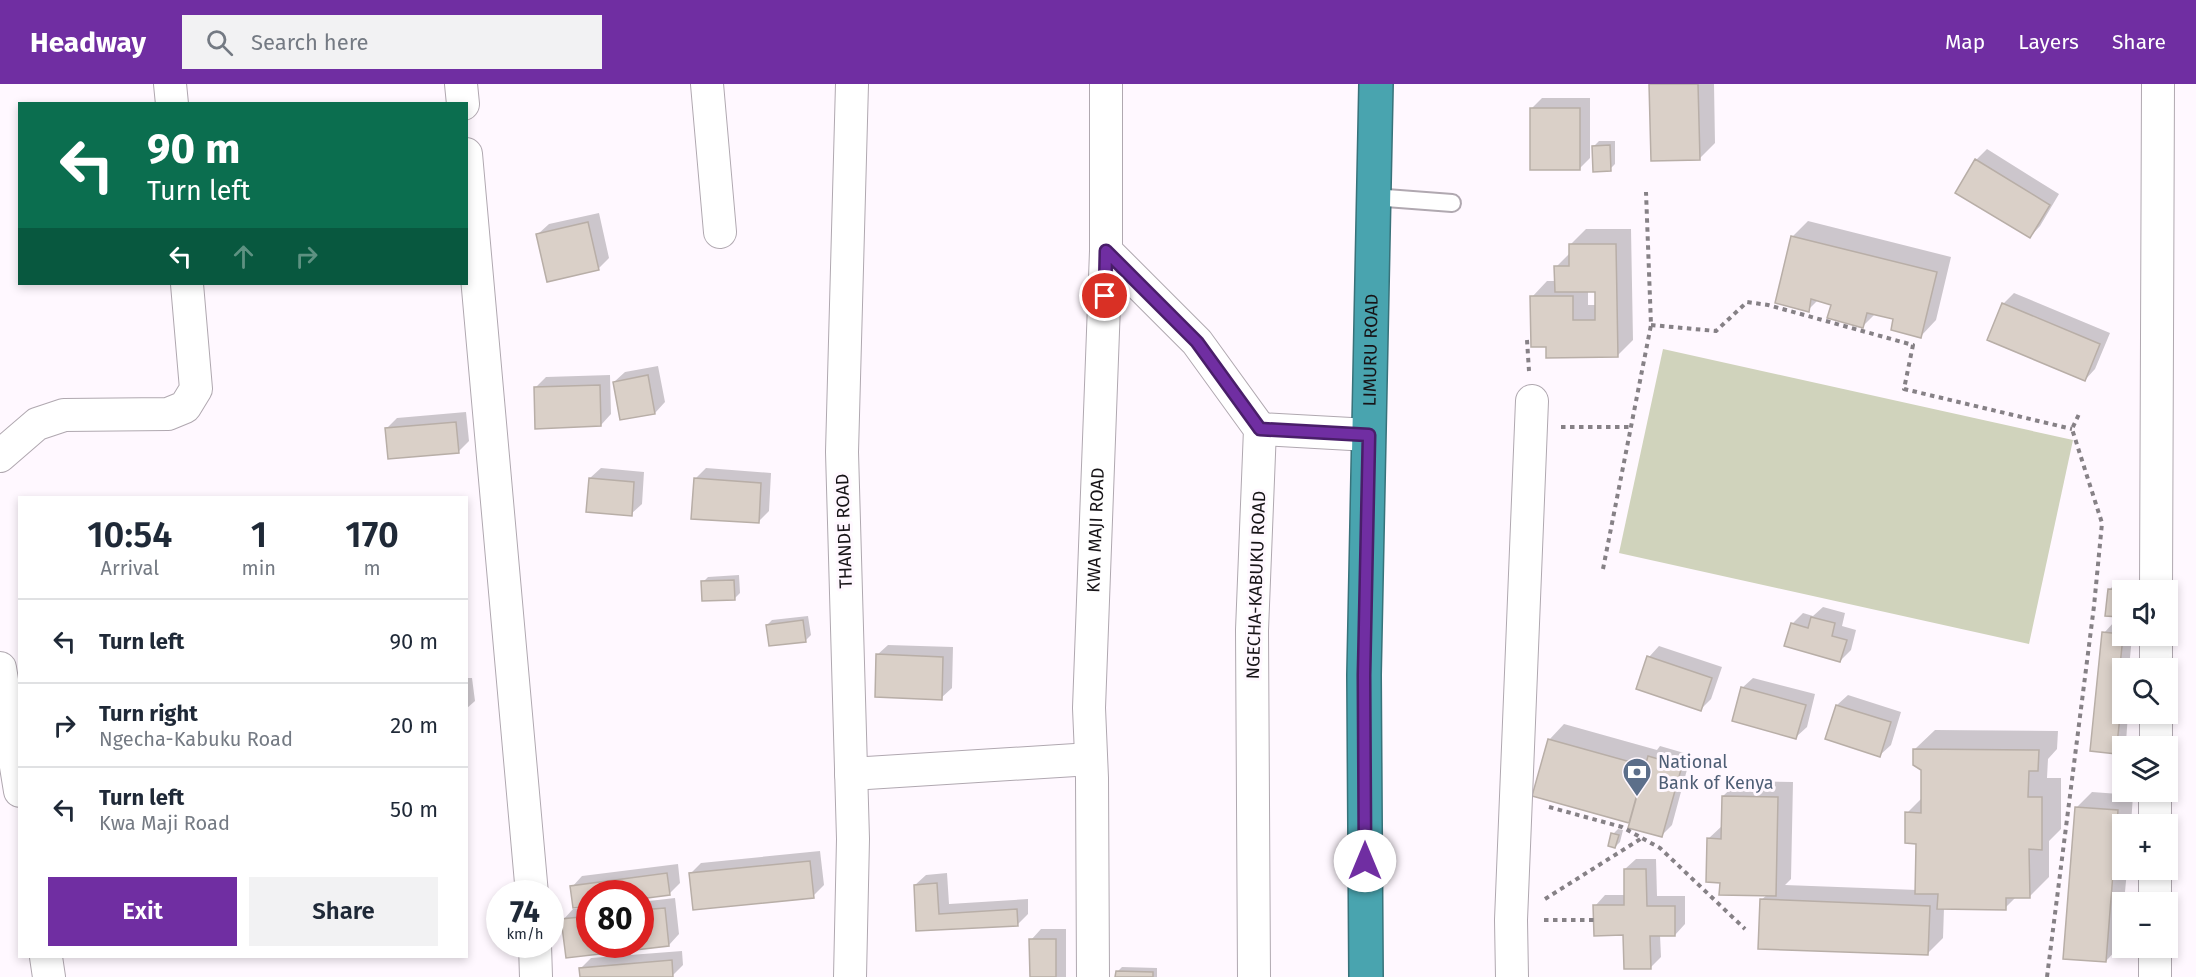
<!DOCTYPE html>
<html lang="en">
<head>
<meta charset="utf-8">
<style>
  body { margin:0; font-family:"Fira Sans",sans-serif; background:#f2f2f3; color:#1f2937; height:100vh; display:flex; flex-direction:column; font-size:22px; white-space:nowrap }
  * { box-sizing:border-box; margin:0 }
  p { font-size:20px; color:#747a83 }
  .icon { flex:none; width:33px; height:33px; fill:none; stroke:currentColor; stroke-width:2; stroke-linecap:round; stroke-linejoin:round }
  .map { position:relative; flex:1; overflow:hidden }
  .details { position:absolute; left:18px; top:412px; width:450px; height:462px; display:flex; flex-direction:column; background:#fff; border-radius:0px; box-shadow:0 3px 9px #0003 }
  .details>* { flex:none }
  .banner { position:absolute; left:18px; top:18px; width:450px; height:183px; border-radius:0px; box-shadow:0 3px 9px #0003; background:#0b6e4f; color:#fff; overflow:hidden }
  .tools { position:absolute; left:2112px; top:496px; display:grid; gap:12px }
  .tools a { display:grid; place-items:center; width:66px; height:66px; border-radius:0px; background:#fff; box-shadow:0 3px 9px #0003; font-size:30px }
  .speed { position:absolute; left:486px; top:796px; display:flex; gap:12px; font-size:30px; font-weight:700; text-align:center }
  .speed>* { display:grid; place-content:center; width:78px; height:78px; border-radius:50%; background:#fff; box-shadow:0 3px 9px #0003; line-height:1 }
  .speed small { font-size:15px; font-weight:400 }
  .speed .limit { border:9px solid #d22; background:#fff; color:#111 }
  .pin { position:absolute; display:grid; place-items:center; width:51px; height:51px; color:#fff; margin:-26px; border:3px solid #fff; border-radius:50%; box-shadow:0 2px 6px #0007 }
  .me { position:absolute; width:66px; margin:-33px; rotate:0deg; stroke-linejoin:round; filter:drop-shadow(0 0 4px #0008) }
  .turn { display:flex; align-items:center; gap:21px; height:126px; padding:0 30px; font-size:27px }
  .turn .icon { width:78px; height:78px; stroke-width:2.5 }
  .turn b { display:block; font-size:42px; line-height:51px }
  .lanes { display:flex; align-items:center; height:57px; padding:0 30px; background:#0003; justify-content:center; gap:30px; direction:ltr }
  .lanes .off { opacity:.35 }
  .eta { display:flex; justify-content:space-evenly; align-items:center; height:102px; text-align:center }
  .eta b { font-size:36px; font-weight:600; line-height:42px }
  .primary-button { display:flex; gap:12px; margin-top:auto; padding:12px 30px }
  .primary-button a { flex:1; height:69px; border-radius:0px; background:#702ea2; color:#fff; font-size:24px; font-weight:600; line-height:69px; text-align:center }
  .primary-button a+a { background:#f2f2f3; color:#1f2937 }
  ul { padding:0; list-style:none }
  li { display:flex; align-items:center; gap:18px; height:84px; padding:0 30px; border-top:2px solid #e0e1e3 }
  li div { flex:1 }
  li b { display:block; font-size:22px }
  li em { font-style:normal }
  header { display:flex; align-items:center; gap:36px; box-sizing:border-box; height:84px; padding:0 30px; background:#702ea2; color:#fff }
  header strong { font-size:28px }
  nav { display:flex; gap:33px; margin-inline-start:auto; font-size:21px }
  .search { width:420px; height:54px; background:#f2f2f3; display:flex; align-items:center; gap:15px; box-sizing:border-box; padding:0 21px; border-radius:0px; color:#747a83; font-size:22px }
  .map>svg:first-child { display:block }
  .green { fill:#d0d3bc }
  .shadow { fill:#0003; fill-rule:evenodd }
  .building { fill:#dad0c8; stroke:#b8aea7; stroke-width:1.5 }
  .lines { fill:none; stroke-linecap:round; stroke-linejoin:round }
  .lane-casing { stroke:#b0a8b0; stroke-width:20 }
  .street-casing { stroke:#b0a8b0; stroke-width:34 }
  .highway-casing { stroke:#38727a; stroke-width:36 }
  .path { stroke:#868186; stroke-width:4; stroke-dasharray:4.5 4.5; stroke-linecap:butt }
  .lane { stroke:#fff; stroke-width:16 }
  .street { stroke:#fff; stroke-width:32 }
  .highway { stroke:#49a4af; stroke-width:33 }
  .route-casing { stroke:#491e69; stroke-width:15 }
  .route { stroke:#702ea2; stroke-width:10 }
  .labels { text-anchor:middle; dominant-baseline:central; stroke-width:6; stroke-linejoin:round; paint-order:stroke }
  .street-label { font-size:18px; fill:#171417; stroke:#fff8ff }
  .service-label { font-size:18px; fill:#4e5e75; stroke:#fff8ff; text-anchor:start }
</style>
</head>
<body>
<header>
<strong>Headway</strong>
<div class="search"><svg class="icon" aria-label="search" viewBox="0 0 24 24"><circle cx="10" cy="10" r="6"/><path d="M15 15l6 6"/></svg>Search here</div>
<nav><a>Map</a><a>Layers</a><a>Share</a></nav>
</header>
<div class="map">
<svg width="2196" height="893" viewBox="0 0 2196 893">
  <rect width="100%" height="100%" fill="#fff8ff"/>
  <!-- green -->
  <path class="green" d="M 1663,265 L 2073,356 L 2029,560 L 1619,469 Z"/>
  <!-- shadow -->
  <path class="shadow" d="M 1650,0 L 1714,0 L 1715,59 L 1700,74 Z
    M 1542,14 L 1590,14 L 1590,74 L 1580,84 L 1531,25 Z
    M 1599,57 L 1615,57 L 1615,80 L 1610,85 L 1594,62 Z
    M 1987,65 L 2059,110 L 2040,142 L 2030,153 L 1976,76 Z
    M 599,129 L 609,174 L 598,185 L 538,150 L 549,140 Z
    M 1808,137 L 1951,173 L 1936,236 L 1921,252 L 1895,234 L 1876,229 L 1863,242 L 1833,220 L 1818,216 L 1808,226 L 1777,218 L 1793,152 Z
    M 1586,145 L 1631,145 L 1633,256 L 1617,272 L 1548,261 L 1532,213 L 1547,197 L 1556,197 L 1556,183 L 1571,168 L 1570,161 ZM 1588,207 L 1596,207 L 1597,221 L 1588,221 Z
    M 2014,209 L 2110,249 L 2095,285 L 2085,296 L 2003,220 Z
    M 658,282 L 665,318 L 655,329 L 614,298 L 625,288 Z
    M 610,291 L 611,330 L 601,341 L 535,304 L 546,293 Z
    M 466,328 L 469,357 L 458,368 L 387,344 L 397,334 Z
    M 601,384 L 644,388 L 642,420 L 631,430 L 590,394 Z
    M 706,384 L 771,389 L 769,427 L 758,438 L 695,395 Z
    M 739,491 L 740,509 L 735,514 L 703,498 L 708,493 Z
    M 2114,501 L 2127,502 L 2127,507 L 2122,507 L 2122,529 L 2120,531 L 2109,506 Z
    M 1823,523 L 1845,529 L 1842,542 L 1856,546 L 1851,566 L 1840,577 L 1792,540 L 1803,529 L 1813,532 Z
    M 808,532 L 811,551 L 806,556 L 767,541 L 772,536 Z
    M 2114,538 L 2122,539 L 2122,552 L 2132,552 L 2129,585 L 2122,585 L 2122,630 L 2128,630 L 2126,658 L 2115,669 L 2104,549 Z
    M 888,561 L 953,563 L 952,604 L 941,614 L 877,571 Z
    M 1659,562 L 1722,583 L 1711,615 L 1701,625 L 1649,573 Z
    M 466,594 L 472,594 L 475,617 L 466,625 Z
    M 1753,594 L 1815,610 L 1807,643 L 1796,653 L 1742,604 Z
    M 1848,611 L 1901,628 L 1891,661 L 1880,671 L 1837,621 Z
    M 1564,640 L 1657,666 L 1660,662 L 1691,671 L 1672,741 L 1661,752 L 1631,738 L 1534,711 L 1549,656 Z
    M 1935,646 L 2058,647 L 2057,665 L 2048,675 L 2047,694 L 2061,694 L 2061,745 L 2049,757 L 2049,793 L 2029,813 L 2017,812 L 2005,824 L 1944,824 L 1943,854 L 1927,870 L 1761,816 L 1767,811 L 1721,797 L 1708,755 L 1723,741 L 1723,712 L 1739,697 L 1793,698 L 1791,795 L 1785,801 L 1917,806 L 1918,758 L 1907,729 L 1923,713 L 1923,685 L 1915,665 Z
    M 2092,708 L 2133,711 L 2131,741 L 2122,741 L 2122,786 L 2127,786 L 2124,819 L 2122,819 L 2121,861 L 2106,877 L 2077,723 Z
    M 1618,745 L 1623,746 L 1620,758 L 1615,763 L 1613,750 Z
    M 820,767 L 824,801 L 813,812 L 690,790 L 701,779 Z
    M 1636,775 L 1656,775 L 1657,812 L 1685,812 L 1685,840 L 1675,851 L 1660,851 L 1661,873 L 1650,884 L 1625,850 L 1595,822 L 1605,811 L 1625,811 L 1625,785 Z
    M 678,780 L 680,799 L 670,809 L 640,810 L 572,803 L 582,792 Z
    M 947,789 L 949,820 L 1028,815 L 1028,830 L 1018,840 L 918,846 L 915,801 L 926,791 Z
    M 675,814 L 679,850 L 669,861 L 568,873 L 563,836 L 573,825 L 590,823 L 590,861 L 640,861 L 640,818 Z
    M 1041,845 L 1066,845 L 1066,893 L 1031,893 L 1031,856 Z
    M 682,867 L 683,881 L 672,892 L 581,893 L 581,884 L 591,874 Z
    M 1122,883 L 1157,884 L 1157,893 L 1117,893 L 1117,888 Z"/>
  <!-- building -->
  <path class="building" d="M 1649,0 L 1698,0 L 1700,76 L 1651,77 Z
    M 1530,24 L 1580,24 L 1580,86 L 1530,86 Z
    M 1610,61 L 1611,87 L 1593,88 L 1592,62 Z
    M 1975,75 L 2050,121 L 2030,154 L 1955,109 Z
    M 588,138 L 599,186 L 547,198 L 536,150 Z
    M 1791,152 L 1937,188 L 1921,254 L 1891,246 L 1893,235 L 1867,229 L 1863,244 L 1827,234 L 1831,221 L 1811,215 L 1809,228 L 1775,219 Z
    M 1569,160 L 1616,160 L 1618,273 L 1546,274 L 1546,263 L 1531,263 L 1530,212 L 1573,212 L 1573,236 L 1595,236 L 1595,208 L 1555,208 L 1554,182 L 1569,182 Z
    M 2002,219 L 2100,260 L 2085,297 L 1987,256 Z
    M 648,291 L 655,330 L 620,336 L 613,298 Z
    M 600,301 L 601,342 L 535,345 L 534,303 Z
    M 456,338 L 459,369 L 388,375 L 385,344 Z
    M 589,394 L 634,398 L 632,432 L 586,428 Z
    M 694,394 L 761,399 L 759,439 L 691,435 Z
    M 734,496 L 735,516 L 702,517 L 701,497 Z
    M 2108,505 L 2123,506 L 2120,533 L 2105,532 Z
    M 1811,533 L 1835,539 L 1832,552 L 1847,556 L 1840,578 L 1784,562 L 1791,539 L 1808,544 Z
    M 803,536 L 806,558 L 769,562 L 766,541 Z
    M 2102,548 L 2122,550 L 2123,552 L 2117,612 L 2122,613 L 2116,670 L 2090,667 Z
    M 876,570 L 943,573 L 942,616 L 875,613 Z
    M 1647,572 L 1712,594 L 1701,627 L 1636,605 Z
    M 1741,603 L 1806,621 L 1796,655 L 1732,637 Z
    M 1836,621 L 1891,638 L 1880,673 L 1825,655 Z
    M 1548,655 L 1645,682 L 1629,739 L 1532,712 Z
    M 1913,665 L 2039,666 L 2038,687 L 2029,687 L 2028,713 L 2042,713 L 2042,766 L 2029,765 L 2030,814 L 2006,814 L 2006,826 L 1937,825 L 1938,810 L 1915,810 L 1916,760 L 1905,759 L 1905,728 L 1921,729 L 1921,686 L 1913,681 Z
    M 1648,672 L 1682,682 L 1662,753 L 1628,744 Z
    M 1722,712 L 1778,713 L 1776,812 L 1719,811 L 1720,799 L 1706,798 L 1707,754 L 1721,755 Z
    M 2075,723 L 2118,726 L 2106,878 L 2063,875 Z
    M 1611,749 L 1619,751 L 1615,764 L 1608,762 Z
    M 810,777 L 814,814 L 693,826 L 689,789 Z
    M 1624,785 L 1646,785 L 1647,822 L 1675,822 L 1675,852 L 1650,852 L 1651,885 L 1624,885 L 1623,851 L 1594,852 L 1593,821 L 1624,821 Z
    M 667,789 L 670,811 L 640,815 L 640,810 L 590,810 L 590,822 L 573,824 L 570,802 Z
    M 937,799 L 939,830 L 1017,825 L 1018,842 L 916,847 L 914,801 Z
    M 1760,815 L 1930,822 L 1928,871 L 1758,865 Z
    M 665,824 L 669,862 L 566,874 L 561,835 L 590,832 L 590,861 L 640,861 L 640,826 Z
    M 1029,855 L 1056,855 L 1056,893 L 1030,893 Z
    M 672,876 L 673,893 L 580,893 L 579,884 Z
    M 1116,887 L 1153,888 L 1153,893 L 1115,893 Z"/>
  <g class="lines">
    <!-- lane casing -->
    <g class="lane-casing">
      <path id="lane" d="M 1373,113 L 1452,119"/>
    </g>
    <!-- street casing -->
    <g class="street-casing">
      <g id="street">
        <path d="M 170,0 L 172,20"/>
        <path d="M 461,0 L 463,20"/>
        <path d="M 707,0 L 720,148"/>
        <path d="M 466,70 L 532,810"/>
        <path d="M 1106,167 L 1197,258 L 1260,345 L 1252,546 L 1254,893"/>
        <path d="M 1260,345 L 1369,351"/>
        <path d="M 0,372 L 37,340 L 64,331 L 168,330 L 185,323 L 196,305 L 187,200"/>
        <path d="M 2156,507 L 2158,0"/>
        <path d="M 0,584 L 20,707"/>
        <path d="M 2156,585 L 2156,552"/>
        <path d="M 2156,663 L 2156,630"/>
        <path d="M 851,690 L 1091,675"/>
        <path d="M 2155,741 L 2155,708"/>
        <path d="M 2155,819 L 2155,786"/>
        <path d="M 535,861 L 536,893"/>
        <path d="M 46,873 L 49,893"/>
        <path d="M 850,893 L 853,755 L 842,368 L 852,0"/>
        <path id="s1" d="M 1093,893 L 1092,694 L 1089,624 L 1106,167 L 1106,0"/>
        <path d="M 1512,893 L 1511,836 L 1532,317"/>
        <path d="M 2155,893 L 2155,864"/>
      </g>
    </g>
    <!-- highway casing -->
    <g class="highway-casing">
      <g id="highway">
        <path id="s2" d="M 1366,893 L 1364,591 L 1376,0"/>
      </g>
    </g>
    <!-- path -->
    <path class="path" d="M 1651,241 L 1716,247 L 1747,218 L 1768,221 L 1913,261 L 1904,305 L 2072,345
      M 1527,256 L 1529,287
      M 1561,343 L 1630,343
      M 1603,485 L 1651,241 L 1646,108
      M 1549,723 L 1622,743 L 1660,764 L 1745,845
      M 1545,815 L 1642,754
      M 1544,836 L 1594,836
      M 2047,893 L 2094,522 L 2102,439 L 2072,345 L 2079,330"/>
    <!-- lane -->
    <use href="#lane" class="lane"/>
    <!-- street -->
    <use href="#street" class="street"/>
    <!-- highway -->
    <use href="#highway" class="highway"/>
  </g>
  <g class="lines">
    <!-- route casing -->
    <g class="route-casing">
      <path id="route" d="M 1105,212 L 1106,167 L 1197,258 L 1260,345 L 1369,351 L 1364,591 L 1365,777"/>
    </g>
    <!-- route -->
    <use href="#route" class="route"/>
  </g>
  <!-- icons -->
  <defs>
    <g id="bank-pin" transform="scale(1.5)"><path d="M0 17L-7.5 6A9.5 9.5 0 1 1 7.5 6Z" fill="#5c6f8a" stroke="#fff8ff"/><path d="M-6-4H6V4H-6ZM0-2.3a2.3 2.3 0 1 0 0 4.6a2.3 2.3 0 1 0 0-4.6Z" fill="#fff"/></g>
  </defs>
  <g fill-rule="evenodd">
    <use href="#bank-pin" x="1637" y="688"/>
  </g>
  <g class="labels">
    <!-- street labels -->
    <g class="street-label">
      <text stroke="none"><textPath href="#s2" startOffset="627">LIMURU ROAD</textPath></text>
      <text transform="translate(844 447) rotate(-92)">THANDE ROAD</text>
      <text stroke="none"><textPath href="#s1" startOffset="447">KWA MAJI ROAD</textPath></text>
      <text transform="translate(1256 501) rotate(-88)">NGECHA-KABUKU ROAD</text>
    </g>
    <!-- service labels -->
    <g class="service-label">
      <text x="1658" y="678">National<tspan x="1658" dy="21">Bank of Kenya</tspan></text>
    </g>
  </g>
</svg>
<div class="tools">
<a><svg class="icon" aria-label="sound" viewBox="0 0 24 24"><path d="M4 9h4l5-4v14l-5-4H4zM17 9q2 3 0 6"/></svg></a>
<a><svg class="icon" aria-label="search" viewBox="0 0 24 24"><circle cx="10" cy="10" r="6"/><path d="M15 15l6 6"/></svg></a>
<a><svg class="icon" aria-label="layers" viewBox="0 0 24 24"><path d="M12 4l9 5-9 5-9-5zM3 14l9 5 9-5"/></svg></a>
<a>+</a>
<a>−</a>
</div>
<div class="speed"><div>74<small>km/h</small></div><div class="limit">80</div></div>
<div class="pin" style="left:1105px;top:212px;background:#d93025"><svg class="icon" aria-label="arrive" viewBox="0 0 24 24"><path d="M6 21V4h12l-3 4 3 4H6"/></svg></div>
<svg class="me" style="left:1365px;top:777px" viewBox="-20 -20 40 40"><circle r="19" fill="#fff"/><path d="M0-13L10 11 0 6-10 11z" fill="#702ea2"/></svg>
<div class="banner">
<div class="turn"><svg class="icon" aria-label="left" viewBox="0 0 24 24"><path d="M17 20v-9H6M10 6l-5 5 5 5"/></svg><div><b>90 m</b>Turn left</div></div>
<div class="lanes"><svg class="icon" aria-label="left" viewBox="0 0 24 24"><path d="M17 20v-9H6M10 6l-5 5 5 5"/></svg><svg class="icon off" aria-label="ahead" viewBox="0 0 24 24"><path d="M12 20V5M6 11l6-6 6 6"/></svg><svg class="icon off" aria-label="right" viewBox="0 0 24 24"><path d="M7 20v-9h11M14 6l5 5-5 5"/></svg></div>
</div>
<section class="details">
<div class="eta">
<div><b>10:54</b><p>Arrival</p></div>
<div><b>1</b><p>min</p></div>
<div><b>170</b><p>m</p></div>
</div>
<ul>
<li><svg class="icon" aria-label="left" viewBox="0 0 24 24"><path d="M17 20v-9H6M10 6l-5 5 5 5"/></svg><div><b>Turn left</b></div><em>90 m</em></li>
<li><svg class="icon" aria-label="right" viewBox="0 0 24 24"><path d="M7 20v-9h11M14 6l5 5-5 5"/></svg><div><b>Turn right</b><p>Ngecha-Kabuku Road</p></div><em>20 m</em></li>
<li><svg class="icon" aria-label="left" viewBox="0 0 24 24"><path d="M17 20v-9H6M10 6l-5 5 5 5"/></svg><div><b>Turn left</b><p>Kwa Maji Road</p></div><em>50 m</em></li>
</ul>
<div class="primary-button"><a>Exit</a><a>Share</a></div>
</section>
</div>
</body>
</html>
